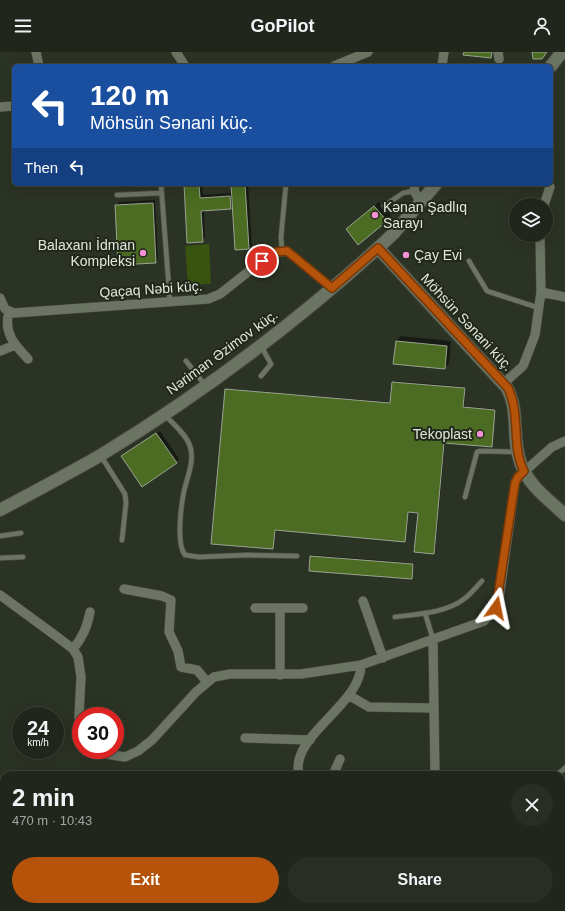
<!DOCTYPE html>
<html lang="en">
<head>
<meta charset="utf-8">
<style>
  body { margin:0; font-family:Arial,sans-serif; background:#282e24; color:#f1f3f6; height:100vh; display:flex; flex-direction:column; font-size:15px; white-space:nowrap }
  * { box-sizing:border-box; margin:0 }
  p { font-size:13px; color:#a2a5a3 }
  .icon { flex:none; width:22px; height:22px; fill:none; stroke:currentColor; stroke-width:2; stroke-linecap:round; stroke-linejoin:round }
  .map { position:relative; flex:1; overflow:hidden }
  .sheet { position:absolute; left:0px; top:719px; width:565px; height:140px; display:flex; flex-direction:column; background:#20261b; border-radius:12px 12px 0 0; box-shadow:0 4px 16px #0002,0 0 0 1px #3d433a }
  .sheet>* { flex:none }
  .top-card { position:absolute; left:12px; top:12px; width:541px; height:122px; border-radius:6px; box-shadow:0 4px 16px #0002,0 0 0 1px #3d433a; background:#1a4fa0; color:#fff; overflow:hidden }
  .fabs { position:absolute; left:509px; top:146px; display:grid; gap:8px }
  .fabs a { display:grid; place-items:center; width:44px; height:44px; border-radius:50%; background:#20261b; box-shadow:0 4px 16px #0002,0 0 0 1px #3d433a; font-size:20px }
  .speed { position:absolute; left:12px; top:655px; display:flex; gap:8px; font-size:20px; font-weight:700; text-align:center }
  .speed>* { display:grid; place-content:center; width:52px; height:52px; border-radius:50%; background:#20261b; box-shadow:0 4px 16px #0002,0 0 0 1px #3d433a; line-height:1 }
  .speed small { font-size:10px; font-weight:400 }
  .speed .limit { border:6px solid #d22; background:#fff; color:#111 }
  .pin { position:absolute; display:grid; place-items:center; width:34px; height:34px; color:#fff; margin:-17px; border:2px solid #fff; border-radius:50%; box-shadow:0 1px 4px #0007 }
  .me { position:absolute; width:44px; margin:-22px; rotate:12deg; stroke-linejoin:round; filter:drop-shadow(0 0 3px #0008) }
  .turn { display:flex; align-items:center; gap:14px; height:84px; padding:0 12px; font-size:18px }
  .turn .icon { width:52px; height:52px; stroke-width:2.5 }
  .turn b { display:block; font-size:28px; line-height:34px }
  .then { display:flex; align-items:center; height:38px; padding:0 12px; background:#0003; gap:8px; font-size:15px }
  .round { display:grid; place-items:center; flex:none; width:42px; height:42px; border-radius:21px; background:#282e24 }
  .head { display:flex; align-items:center; justify-content:space-between; height:68px; padding:0 12px }
  h1 { font-size:24px; font-weight:700; line-height:30px }
  .action { display:flex; gap:8px; margin-top:auto; padding:8px 12px }
  .action a { flex:1; height:46px; border-radius:24px; background:#b45309; color:#fff; font-size:16px; font-weight:700; line-height:46px; text-align:center }
  .action a+a { background:#282e24; color:#f1f3f6 }
  header { display:flex; justify-content:space-between; align-items:center; height:52px; padding:0 12px; background:#20261b; font-size:18px; font-weight:700 }
  .map>svg:first-child { display:block }
  .green { fill:#385410 }
  .shadow { fill:#0007 }
  .building { fill:#4b6c22; stroke:#9aa492 }
  .lines { fill:none; stroke-linecap:round; stroke-linejoin:round }
  .lane-casing { stroke:#494f42; stroke-width:6 }
  .street-casing { stroke:#494f42; stroke-width:10 }
  .secondary-casing { stroke:#494f42; stroke-width:14 }
  .lane { stroke:#6c7564; stroke-width:4.5 }
  .street { stroke:#6c7564; stroke-width:9 }
  .secondary { stroke:#6c7564; stroke-width:12 }
  .route-casing { stroke:#753606; stroke-width:10 }
  .route { stroke:#b45309; stroke-width:7 }
  .poi-dot { fill:#f491d4; stroke:#21291a; stroke-width:1.5 }
  .labels { text-anchor:middle; dominant-baseline:central; stroke-width:4; stroke-linejoin:round; paint-order:stroke }
  .poi-label { font-size:14px; fill:#e2e7dd; stroke:#21291a; text-anchor:start }
  .street-label { font-size:14px; fill:#e2e7dd; stroke:#21291a }
</style>
</head>
<body>
<header><svg class="icon" aria-label="menu" viewBox="0 0 24 24"><path d="M4 6h16M4 12h16M4 18h16"/></svg>GoPilot<svg class="icon" aria-label="person" viewBox="0 0 24 24"><circle cx="12" cy="8" r="4"/><path d="M4 21q1-7 8-7t8 7"/></svg></header>
<div class="map">
<svg width="565" height="859" viewBox="0 0 565 859">
  <rect width="100%" height="100%" fill="#2b3324"/>
  <!-- green -->
  <path class="green" d="M 209,192 L 211,232 L 188,233 L 185,194 Z"/>
  <!-- shadow -->
  <path class="shadow" d="M 185,132 L 202,132 L 203,143 L 233,141 L 232,132 L 248,132 L 252,193 L 249,196 L 233,153 L 230,156 L 204,157 L 205,186 L 202,189 Z
    M 155,148 L 158,207 L 155,210 L 116,153 L 119,150 Z
    M 379,150 L 391,164 L 386,169 L 352,173 Z
    M 401,284 L 451,289 L 449,311 L 444,316 L 394,311 L 396,289 Z
    M 395,329 L 466,335 L 464,354 L 496,357 L 491,394 L 445,390 L 435,500 L 434,501 L 419,460 L 408,459 L 405,489 L 276,477 L 273,496 L 226,337 L 391,350 Z
    M 160,379 L 179,407 L 176,410 L 126,401 Z
    M 312,503 L 414,511 L 412,525 L 411,526 L 311,505 Z"/>
  <!-- building -->
  <path class="building" d="M 464,0 L 492,0 L 491,6 L 463,3 Z
    M 532,0 L 547,0 L 542,7 L 533,7 Z
    M 184,132 L 199,132 L 200,146 L 230,144 L 231,157 L 201,159 L 203,190 L 187,191 Z
    M 231,132 L 245,132 L 249,197 L 235,198 Z
    M 153,151 L 156,211 L 118,213 L 115,153 Z
    M 374,154 L 387,169 L 358,193 L 346,177 Z
    M 396,289 L 447,294 L 445,317 L 393,312 Z
    M 392,330 L 465,336 L 463,355 L 495,358 L 492,395 L 444,391 L 434,502 L 414,500 L 418,461 L 408,460 L 405,490 L 275,478 L 273,497 L 211,492 L 225,337 L 390,351 Z
    M 156,381 L 177,411 L 142,435 L 121,404 Z
    M 310,504 L 413,512 L 412,527 L 309,519 Z"/>
  <g class="lines">
    <!-- lane casing -->
    <g class="lane-casing">
      <path id="lane" d="M 161,132 L 170,250
        M 117,143 L 162,141
        M 384,154 L 403,141 L 414,139
        M 282,199 L 281,185 L 286,132
        M 469,209 L 487,239 L 539,256
        M 261,294 L 271,312 L 261,324
        M 186,309 L 205,333
        M 165,363 C 173,372 186,382 190,394 C 195,408 187,426 184,439 C 181,454 176,492 185,503 L 199,505 L 247,503 L 297,504
        M 101,404 L 125,442 L 126,451 L 122,488
        M 465,445 L 477,400 L 480,399 L 516,400
        M 0,484 L 21,481
        M 0,506 L 23,505
        M 425,561 L 433,587
        M 395,565 C 417,562 446,561 464,547 C 471,542 476,535 482,529
        M 557,723 L 565,716
        M 463,859 L 464,855"/>
    </g>
    <!-- street casing -->
    <g class="street-casing">
      <path id="street" d="M 36,0 L 39,14
        M 176,0 L 185,14
        M 498,0 L 499,7
        M 334,14 L 368,0
        M 442,14 L 444,0
        M 0,55 L 14,54
        M 415,132 L 414,139 L 420,149
        M 544,153 L 550,135
        M 541,240 L 565,245
        M 0,246 L 5,257 L 14,261 L 208,247 L 220,242 L 272,201 L 287,199 L 332,236
        M 9,260 C 3,281 15,293 28,307
        M 0,299 L 15,293
        M 504,331 L 523,314 L 535,283 L 541,240 L 540,183
        M 124,537 L 162,544 L 171,548 L 169,580 L 178,599 L 181,615 L 197,618 L 207,630
        M 0,543 L 56,584 L 73,597 L 78,605 L 81,625 L 79,665 L 81,678
        M 363,549 L 383,606
        M 255,556 L 303,556
        M 280,556 L 280,623
        M 433,587 L 435,723
        M 73,597 C 83,585 87,575 90,560
        M 350,644 L 369,655 L 433,656
        M 245,686 L 310,688
        M 92,698 L 99,701 L 125,705 L 138,699 L 152,688 L 196,640 L 214,625 L 230,622 L 301,622 L 361,613 L 484,569 L 496,555 L 499,547 L 515,431 L 518,425 L 552,395 L 565,389
        M 299,723 C 289,684 361,653 361,613
        M 333,723 L 340,707"/>
    </g>
    <!-- secondary casing -->
    <g class="secondary-casing">
      <path id="secondary" d="M 551,14 L 562,0
        M 378,196 L 507,336 C 520,360 511,387 521,412 C 528,433 549,448 565,463
        M 0,458 C 34,440 68,422 101,403 C 199,343 293,273 378,196 L 394,181 L 436,132"/>
    </g>
    <!-- lane -->
    <use href="#lane" class="lane"/>
    <!-- street -->
    <use href="#street" class="street"/>
    <!-- secondary -->
    <use href="#secondary" class="secondary"/>
  </g>
  <g class="lines">
    <!-- route casing -->
    <g class="route-casing">
      <path id="route" d="M 262,209 L 276,200 L 287,199 L 332,236 L 378,196 L 508,336 C 521,363 511,394 524,419 L 518,425 L 515,431 L 496,556"/>
    </g>
    <!-- route -->
    <use href="#route" class="route"/>
  </g>
  <!-- markers -->
  <g class="poi-dot">
    <circle cx="375" cy="163" r="4"/>
    <circle cx="143" cy="201" r="4"/>
    <circle cx="406" cy="203" r="4"/>
    <circle cx="480" cy="382" r="4"/>
  </g>
  <g class="labels">
    <!-- poi labels -->
    <g class="poi-label">
      <text x="383" y="155">Kənan Şadlıq<tspan x="383" dy="16">Sarayı</tspan></text>
      <text x="135" y="193" text-anchor="end">Balaxanı İdman<tspan x="135" dy="16">Kompleksi</tspan></text>
      <text x="414" y="203">Çay Evi</text>
      <text x="472" y="382" text-anchor="end">Tekoplast</text>
    </g>
    <!-- street labels -->
    <g class="street-label">
      <text transform="translate(151 237) rotate(-4)">Qaçaq Nəbi küç.</text>
      <text transform="translate(467 270) rotate(47)">Möhsün Sənani küç.</text>
      <text transform="translate(222 300) rotate(-36)">Nəriman Əzimov küç.</text>
    </g>
  </g>
</svg>
<div class="fabs">
<a><svg class="icon" aria-label="layers" viewBox="0 0 24 24"><path d="M12 4l9 5-9 5-9-5zM3 14l9 5 9-5"/></svg></a>
</div>
<div class="speed"><div>24<small>km/h</small></div><div class="limit">30</div></div>
<div class="pin" style="left:262px;top:209px;background:#d93025"><svg class="icon" aria-label="arrive" viewBox="0 0 24 24"><path d="M6 21V4h12l-3 4 3 4H6"/></svg></div>
<svg class="me" style="left:496px;top:556px" viewBox="-20 -20 40 40"><path d="M0-17L14 15 0 8-14 15z" fill="#b45309" stroke="#fff" stroke-width="4"/></svg>
<div class="top-card">
<div class="turn"><svg class="icon" aria-label="left" viewBox="0 0 24 24"><path d="M17 20v-9H6M10 6l-5 5 5 5"/></svg><div><b>120 m</b>Möhsün Sənani küç.</div></div>
<div class="then">Then<svg class="icon" aria-label="left" viewBox="0 0 24 24"><path d="M17 20v-9H6M10 6l-5 5 5 5"/></svg></div>
</div>
<section class="sheet">
<div class="head"><div><h1>2 min</h1><p>470 m · 10:43</p></div><a class="round"><svg class="icon" aria-label="close" viewBox="0 0 24 24"><path d="M6 6l12 12M18 6L6 18"/></svg></a></div>
<div class="action"><a>Exit</a><a>Share</a></div>
</section>
</div>
</body>
</html>
